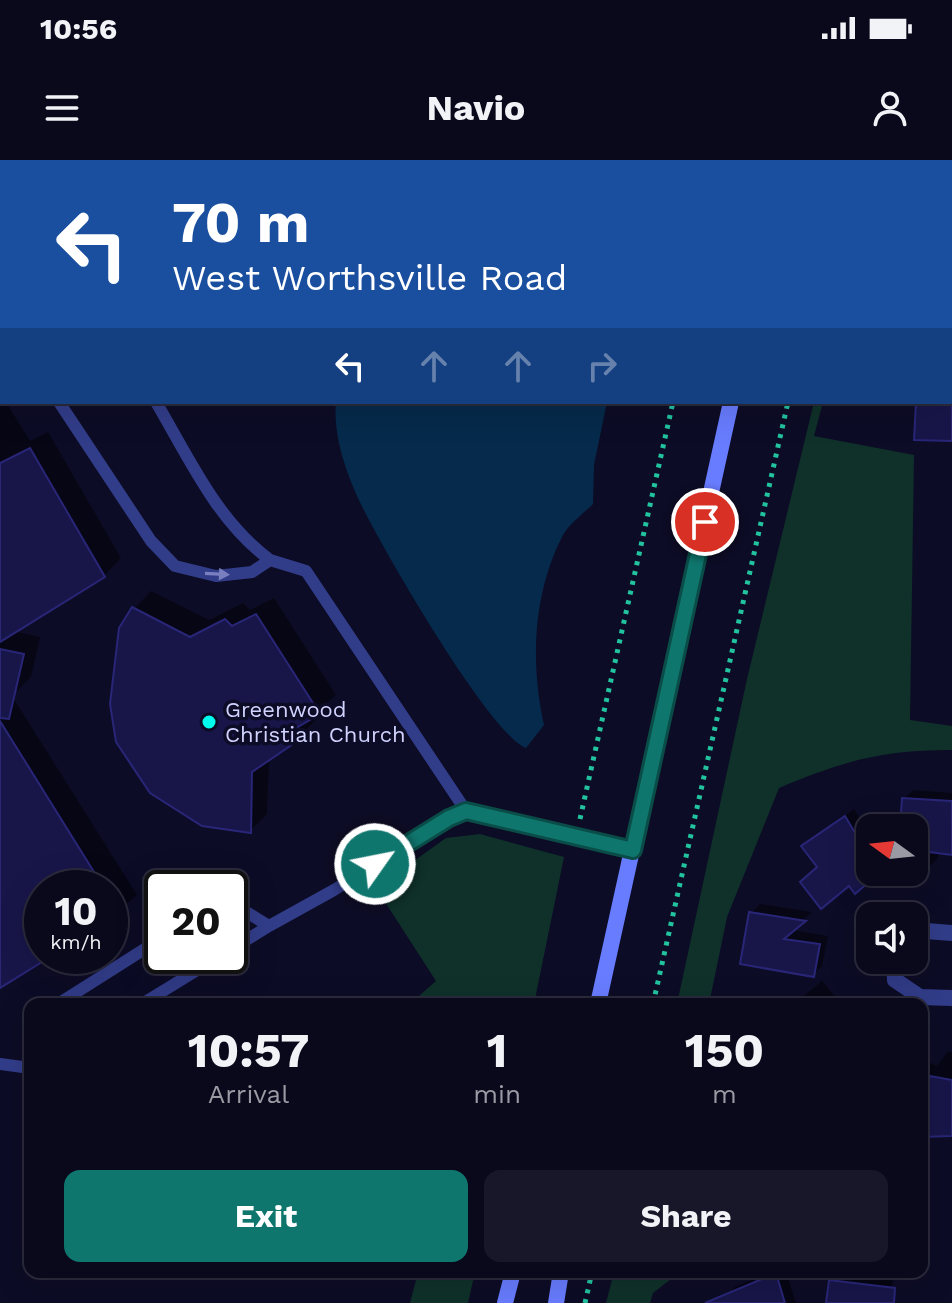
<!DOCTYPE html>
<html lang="en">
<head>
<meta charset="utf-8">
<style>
  body { margin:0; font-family:"Work Sans",sans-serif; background:#181729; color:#f1f3f6; height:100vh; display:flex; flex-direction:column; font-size:30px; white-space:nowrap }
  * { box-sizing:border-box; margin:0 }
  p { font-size:26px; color:#999aa3 }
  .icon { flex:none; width:44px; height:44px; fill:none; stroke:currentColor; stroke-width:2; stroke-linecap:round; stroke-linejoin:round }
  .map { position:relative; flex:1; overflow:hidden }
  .panel { position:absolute; left:24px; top:838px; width:904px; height:280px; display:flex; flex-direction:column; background:#0a091c; border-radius:16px; box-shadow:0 8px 32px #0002,0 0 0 2px #2a2a3b }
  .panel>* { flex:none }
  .hud { position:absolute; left:0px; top:0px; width:952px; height:244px; box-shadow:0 8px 32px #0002,0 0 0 2px #2a2a3b; background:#1a4fa0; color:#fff; overflow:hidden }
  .needle { width:52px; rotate:285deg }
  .tools { position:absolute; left:856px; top:654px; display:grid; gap:16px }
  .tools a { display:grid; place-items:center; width:72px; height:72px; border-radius:16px; background:#0a091c; box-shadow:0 8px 32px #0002,0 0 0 2px #2a2a3b; font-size:40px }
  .speed { position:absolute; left:24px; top:710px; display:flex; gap:16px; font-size:40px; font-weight:700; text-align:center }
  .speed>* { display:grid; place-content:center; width:104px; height:104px; border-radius:50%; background:#0a091c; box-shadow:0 8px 32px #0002,0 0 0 2px #2a2a3b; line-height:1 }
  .speed small { font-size:20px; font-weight:400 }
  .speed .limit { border:4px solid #111; border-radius:12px; background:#fff; color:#111 }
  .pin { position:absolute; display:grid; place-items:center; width:68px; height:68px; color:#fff; margin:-34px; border:4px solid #fff; border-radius:50%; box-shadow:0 2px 8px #0007 }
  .me { position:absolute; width:88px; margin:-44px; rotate:57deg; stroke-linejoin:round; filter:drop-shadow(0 0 6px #0008) }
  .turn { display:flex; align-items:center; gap:28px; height:168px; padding:0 40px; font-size:36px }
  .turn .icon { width:104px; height:104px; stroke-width:2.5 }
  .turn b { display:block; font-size:56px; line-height:68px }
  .lanes { display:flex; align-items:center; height:76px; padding:0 40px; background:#0003; justify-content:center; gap:40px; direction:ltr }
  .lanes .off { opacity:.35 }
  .eta { display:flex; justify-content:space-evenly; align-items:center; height:136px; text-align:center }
  .eta b { font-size:48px; font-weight:700; line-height:56px }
  .button { display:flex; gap:16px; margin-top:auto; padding:16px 40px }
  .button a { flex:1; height:92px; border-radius:16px; background:#0f766e; color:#fff; font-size:32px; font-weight:700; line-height:92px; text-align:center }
  .button a+a { background:#181729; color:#f1f3f6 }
  .status { display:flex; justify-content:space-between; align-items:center; height:56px; padding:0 40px; background:#0a091c; direction:ltr }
  .status svg { height:22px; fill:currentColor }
  header { display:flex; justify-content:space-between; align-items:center; height:104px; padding:0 40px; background:#0a091c; font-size:36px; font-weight:700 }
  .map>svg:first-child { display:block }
  .green { fill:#0f312a }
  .water { fill:#062a4b }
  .shadow { fill:#0007 }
  .building { fill:#181649; stroke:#292678; stroke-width:2 }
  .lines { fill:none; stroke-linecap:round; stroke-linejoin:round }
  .path { stroke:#22c39f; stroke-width:5; stroke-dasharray:4 6; stroke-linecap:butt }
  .lane { stroke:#323d8a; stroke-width:12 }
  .street { stroke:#323d8a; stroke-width:16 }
  .secondary { stroke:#687cff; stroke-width:16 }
  .oneway { fill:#7a80bf }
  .route-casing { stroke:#0a4d48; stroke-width:20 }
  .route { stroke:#0f766e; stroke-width:14 }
  .poi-dot { fill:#00fced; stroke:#0d0c26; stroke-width:3 }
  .labels { text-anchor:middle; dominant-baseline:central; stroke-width:7; stroke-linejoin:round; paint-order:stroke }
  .poi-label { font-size:22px; fill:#d1d3ff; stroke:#0d0c26; text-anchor:start }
</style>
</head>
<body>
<div class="status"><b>10:56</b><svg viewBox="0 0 49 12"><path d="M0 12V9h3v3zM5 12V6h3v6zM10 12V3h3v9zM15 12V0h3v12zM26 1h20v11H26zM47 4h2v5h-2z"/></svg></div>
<header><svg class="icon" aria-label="menu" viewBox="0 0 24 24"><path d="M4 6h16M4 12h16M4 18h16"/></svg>Navio<svg class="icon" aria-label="person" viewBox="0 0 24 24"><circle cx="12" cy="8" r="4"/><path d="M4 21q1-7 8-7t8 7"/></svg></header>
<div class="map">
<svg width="952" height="1143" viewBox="0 0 952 1143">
  <rect width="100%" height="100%" fill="#0d0c26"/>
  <!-- green -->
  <path class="green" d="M 814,242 L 823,242 L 814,276 L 914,295 L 910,560 L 952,566 L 952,590 C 882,590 843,601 779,628 L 727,757 L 709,844 L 677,844 L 747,519 Z
    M 480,674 L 564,697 L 534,844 L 423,844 L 419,836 L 436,821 L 376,728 L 446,678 Z
    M 418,1112 L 475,1112 L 468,1143 L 410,1143 Z
    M 614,1112 L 680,1112 L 653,1133 L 650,1143 L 606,1143 Z"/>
  <!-- water -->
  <path class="water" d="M 396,0 L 671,0 L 395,2 Z
    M 336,242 L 607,242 L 594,305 L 593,344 C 584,353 569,364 563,375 C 533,433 530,502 544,565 L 526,588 C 489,574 377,380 357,336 C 344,307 333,273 336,242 Z"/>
  <!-- shadow -->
  <path class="shadow" d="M 950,105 L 952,106 L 952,185 L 950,184 Z
    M 950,217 L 952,217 L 952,279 L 918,242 L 950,242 Z
    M 0,231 L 2,242 L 6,242 L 30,281 L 48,272 L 121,398 L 104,416 L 13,471 L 40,477 L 31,517 L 12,536 L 137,735 L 110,758 L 110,728 L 42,728 L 42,796 L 48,796 L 0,826 Z
    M 151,431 L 209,460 L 243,443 L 250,450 L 274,438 L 336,535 L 312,556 L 315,561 L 297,578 L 269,598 L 267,654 L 250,671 L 134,449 Z
    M 913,630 L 952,633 L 952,693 L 938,691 L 938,698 L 929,707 L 914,708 L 914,668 L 902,668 L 904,639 Z
    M 854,649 L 870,675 L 870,712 L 878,712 L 856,731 L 850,723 L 820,706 L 804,686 Z
    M 760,744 L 812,752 L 791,770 L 828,776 L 822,806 L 813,815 L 751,753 Z
    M 822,821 L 838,840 L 834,844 L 794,844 Z
    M 947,892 L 952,892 L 952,974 L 922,975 L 922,899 L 937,906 Z
    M 770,1112 L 786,1112 L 796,1143 L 728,1143 L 726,1136 L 735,1127 Z
    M 840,1112 L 893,1119 L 889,1143 L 828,1143 L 831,1121 Z"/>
  <!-- building -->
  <path class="building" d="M 916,242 L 952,242 L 952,281 L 914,280 Z
    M 30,288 L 105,417 L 0,482 L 0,303 Z
    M 132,447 L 190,477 L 225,459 L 232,466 L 256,454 L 320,554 L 293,570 L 299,580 L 252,612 L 251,673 L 202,666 L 150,633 L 116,582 L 110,544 L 119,468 Z
    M 0,489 L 24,494 L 9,559 L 0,558 Z
    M 0,561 L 104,728 L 42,728 L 42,802 L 0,828 Z
    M 902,638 L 952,641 L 952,695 L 914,690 L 914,668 L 900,668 Z
    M 845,656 L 870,698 L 870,721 L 855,734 L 849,726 L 821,749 L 800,722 L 817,707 L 801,686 Z
    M 749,752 L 806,761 L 784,779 L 820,784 L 814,817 L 740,804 Z
    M 930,916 L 952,920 L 952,976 L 922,977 L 922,923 L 928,923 Z
    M 776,1113 L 785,1143 L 705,1143 Z
    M 829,1120 L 895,1128 L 894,1143 L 826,1143 Z"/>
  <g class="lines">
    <!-- path -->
    <path class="path" d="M 726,2 L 727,0
      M 842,2 L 842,0
      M 580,659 L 673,242
      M 653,844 L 788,242
      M 585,1143 L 592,1112"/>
    <!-- lane -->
    <path class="lane" d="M 59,242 L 151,381 L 175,406 L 216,416 L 252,412 L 270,400 C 217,361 189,298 156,242
      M 270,400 L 306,411 L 466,651
      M 230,742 L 269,766 L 334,730 L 449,658 L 466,651 L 633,690
      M 230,790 L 269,766
      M 58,844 L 162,778
      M 142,844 L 220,796
      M 0,904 L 30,908"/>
    <!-- street -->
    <path class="street" d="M 914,779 L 926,771 L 952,773
      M 894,800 L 895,820 L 920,837 L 952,838"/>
    <!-- secondary -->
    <path class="secondary" d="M 783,2 L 784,0
      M 598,844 L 731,242
      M 505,1143 L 513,1112
      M 556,1143 L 561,1112"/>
  </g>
  <!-- one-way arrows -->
  <defs><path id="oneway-solid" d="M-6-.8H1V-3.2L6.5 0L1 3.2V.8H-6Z" transform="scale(2)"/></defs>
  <use class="oneway" href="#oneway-solid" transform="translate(217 414) rotate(3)"/>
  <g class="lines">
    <!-- route casing -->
    <g class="route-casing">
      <path id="route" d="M 375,704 L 449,658 L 466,651 L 633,690 L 705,362"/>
    </g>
    <!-- route -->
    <use href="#route" class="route"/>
  </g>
  <!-- markers -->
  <circle class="poi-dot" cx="209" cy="562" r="8"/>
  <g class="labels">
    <!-- poi labels -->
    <g class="poi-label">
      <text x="225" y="549">Greenwood<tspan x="225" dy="25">Christian Church</tspan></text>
    </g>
  </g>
</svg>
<div class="tools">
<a><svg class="needle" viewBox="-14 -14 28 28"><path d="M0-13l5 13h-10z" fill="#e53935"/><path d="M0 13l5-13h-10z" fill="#999aa3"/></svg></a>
<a><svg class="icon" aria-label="sound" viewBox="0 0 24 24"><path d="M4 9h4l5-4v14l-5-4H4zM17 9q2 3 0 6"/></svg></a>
</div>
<div class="speed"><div>10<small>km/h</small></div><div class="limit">20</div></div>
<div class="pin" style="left:705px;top:362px;background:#d93025"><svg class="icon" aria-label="arrive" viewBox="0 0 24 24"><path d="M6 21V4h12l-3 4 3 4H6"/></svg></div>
<svg class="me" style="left:375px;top:704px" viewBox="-20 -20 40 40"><circle r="17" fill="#0f766e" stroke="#fff" stroke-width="3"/><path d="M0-11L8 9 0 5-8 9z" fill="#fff"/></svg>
<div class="hud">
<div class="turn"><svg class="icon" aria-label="left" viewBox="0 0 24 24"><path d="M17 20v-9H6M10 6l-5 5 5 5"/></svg><div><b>70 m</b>West Worthsville Road</div></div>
<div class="lanes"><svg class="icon" aria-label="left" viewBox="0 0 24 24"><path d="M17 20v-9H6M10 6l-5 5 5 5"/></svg><svg class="icon off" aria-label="ahead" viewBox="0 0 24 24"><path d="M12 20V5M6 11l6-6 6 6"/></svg><svg class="icon off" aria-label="ahead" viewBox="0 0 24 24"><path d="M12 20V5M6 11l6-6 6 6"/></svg><svg class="icon off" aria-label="right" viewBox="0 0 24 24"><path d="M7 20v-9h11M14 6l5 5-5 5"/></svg></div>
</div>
<section class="panel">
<div class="eta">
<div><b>10:57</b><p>Arrival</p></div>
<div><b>1</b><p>min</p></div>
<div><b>150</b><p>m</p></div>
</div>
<div class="button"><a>Exit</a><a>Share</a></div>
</section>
</div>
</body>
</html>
